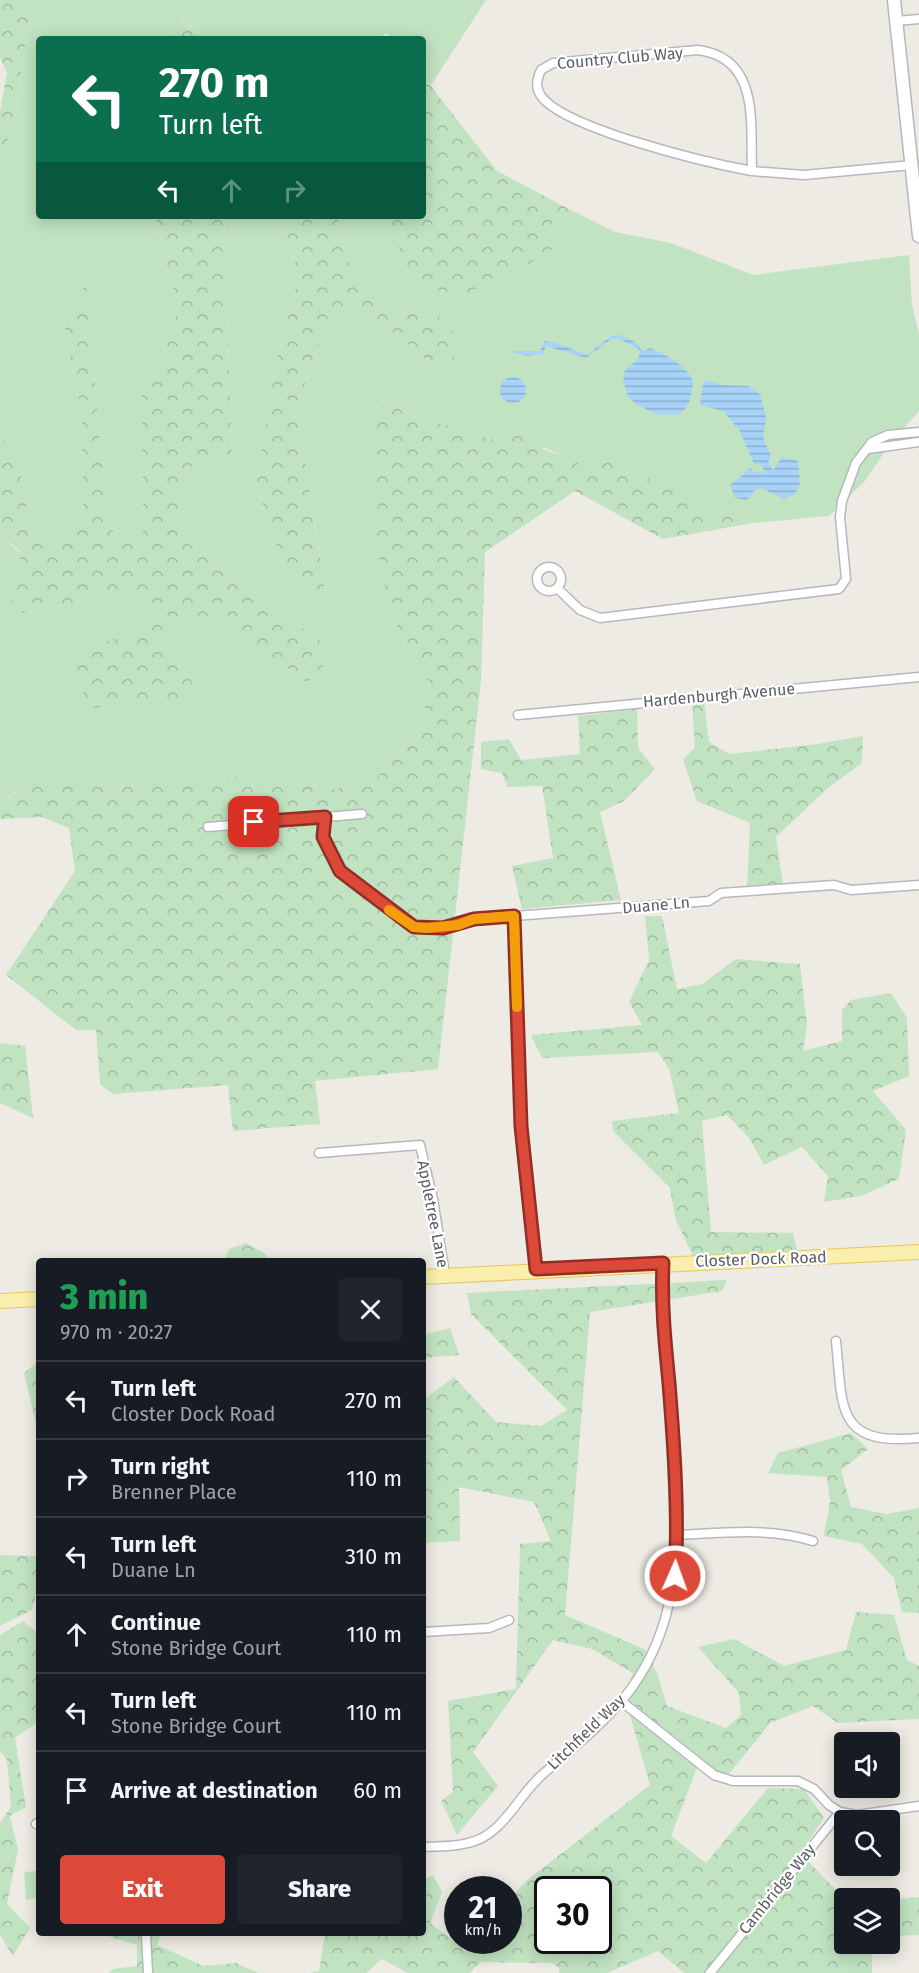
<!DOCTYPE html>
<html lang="en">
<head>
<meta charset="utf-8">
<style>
  body { margin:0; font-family:"Fira Sans",sans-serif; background:#20242c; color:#f1f3f6; height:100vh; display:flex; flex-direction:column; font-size:22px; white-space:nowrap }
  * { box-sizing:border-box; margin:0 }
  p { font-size:20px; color:#9ea1a6 }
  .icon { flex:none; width:33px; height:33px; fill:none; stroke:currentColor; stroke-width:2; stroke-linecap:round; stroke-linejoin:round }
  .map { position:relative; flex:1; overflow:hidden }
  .panel { position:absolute; left:36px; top:1258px; width:390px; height:678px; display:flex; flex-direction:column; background:#171b24; border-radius:6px; box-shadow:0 3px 15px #0003 }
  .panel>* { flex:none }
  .top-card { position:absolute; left:36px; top:36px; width:390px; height:183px; border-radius:6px; box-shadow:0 3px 15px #0003; background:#0b6e4f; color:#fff; overflow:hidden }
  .buttons { position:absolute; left:834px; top:1732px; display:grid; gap:12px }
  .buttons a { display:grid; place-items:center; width:66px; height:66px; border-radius:6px; background:#171b24; box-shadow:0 3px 15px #0003; font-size:30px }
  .speed { position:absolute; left:444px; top:1876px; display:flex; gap:12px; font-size:30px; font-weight:700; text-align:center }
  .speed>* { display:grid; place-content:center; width:78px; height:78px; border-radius:50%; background:#171b24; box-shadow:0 3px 15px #0003; line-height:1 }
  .speed small { font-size:15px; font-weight:400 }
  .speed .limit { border:3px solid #111; border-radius:9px; background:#fff; color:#111 }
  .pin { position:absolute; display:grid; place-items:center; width:51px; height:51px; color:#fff; margin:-26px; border-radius:12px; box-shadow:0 3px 9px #0006 }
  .me { position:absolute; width:66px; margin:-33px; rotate:2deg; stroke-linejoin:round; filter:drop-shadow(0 0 4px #0008) }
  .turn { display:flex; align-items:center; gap:21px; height:126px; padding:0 24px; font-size:27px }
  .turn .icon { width:78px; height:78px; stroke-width:2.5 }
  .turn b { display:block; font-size:42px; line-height:51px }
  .lanes { display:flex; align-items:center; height:57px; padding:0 24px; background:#0003; justify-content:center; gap:30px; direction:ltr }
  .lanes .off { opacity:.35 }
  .round { display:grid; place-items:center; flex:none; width:63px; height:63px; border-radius:6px; background:#20242c }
  .summary { display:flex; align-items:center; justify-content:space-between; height:102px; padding:0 24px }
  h1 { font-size:36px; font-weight:800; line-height:45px; color:#1e9e55 }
  .primary-button { display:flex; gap:12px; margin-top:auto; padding:12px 24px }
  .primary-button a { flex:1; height:69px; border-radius:6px; background:#dd4939; color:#fff; font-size:24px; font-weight:800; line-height:69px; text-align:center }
  .primary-button a+a { background:#20242c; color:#f1f3f6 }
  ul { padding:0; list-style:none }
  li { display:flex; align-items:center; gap:18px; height:78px; padding:0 24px; border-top:2px solid #363941 }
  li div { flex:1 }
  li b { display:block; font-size:22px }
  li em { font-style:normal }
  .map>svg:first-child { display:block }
  .grass { fill:#c1e3c1 }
  .forest { fill:url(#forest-crowns); fill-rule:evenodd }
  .water { fill:url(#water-rules) }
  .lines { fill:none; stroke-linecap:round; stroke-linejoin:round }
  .minor-casing { stroke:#b5b8bc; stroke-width:11 }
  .secondary-casing { stroke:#b4b7bc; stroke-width:15 }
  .primary-casing { stroke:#e7c561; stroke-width:16 }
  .minor { stroke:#fff; stroke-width:8 }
  .secondary { stroke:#fff; stroke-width:12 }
  .primary { stroke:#f9eeab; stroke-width:14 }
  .route-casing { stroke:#902f25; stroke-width:15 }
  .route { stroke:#dd4939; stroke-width:10 }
  .slow { stroke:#f59e0b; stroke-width:10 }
  .labels { text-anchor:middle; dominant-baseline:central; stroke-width:4.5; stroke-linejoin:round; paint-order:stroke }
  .street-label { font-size:16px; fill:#5b5e62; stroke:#fff }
</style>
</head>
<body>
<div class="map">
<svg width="919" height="1973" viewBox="0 0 919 1973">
  <defs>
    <pattern id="forest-crowns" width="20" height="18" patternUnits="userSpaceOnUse" patternTransform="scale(1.5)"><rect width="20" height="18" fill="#c1e3c1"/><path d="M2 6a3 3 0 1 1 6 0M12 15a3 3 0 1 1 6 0" fill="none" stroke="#a0bba0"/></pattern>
    <pattern id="water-rules" width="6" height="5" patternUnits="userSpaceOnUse" patternTransform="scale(1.5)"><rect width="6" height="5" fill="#a7d3f9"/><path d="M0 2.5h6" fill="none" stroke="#8baecd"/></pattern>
  </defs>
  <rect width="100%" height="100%" fill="#edebe3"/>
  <!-- grass -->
  <path class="grass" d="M 32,0 L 486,0 L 431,85 L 423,76 L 423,39 L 393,39 L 387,33 L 376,39 L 209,39 L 179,18 L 174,39 L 39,39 L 39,216 L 156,216 L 168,274 L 180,307 L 168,335 L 165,357 L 142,386 L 143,534 L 139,545 L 114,540 L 112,522 L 106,507 L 86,283 L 64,324 L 82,416 L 83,527 L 66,539 L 30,530 L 17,449 L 0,437 L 0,165 L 14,122 Z
    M 569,209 L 615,232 L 671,243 L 753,275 L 909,255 L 912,305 L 919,334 L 919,411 L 889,445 L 865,481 L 829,516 L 753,523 L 742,510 L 714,515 L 583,469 C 564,455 539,446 518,434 L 498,441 L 425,419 L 374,397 L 375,537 L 390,613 L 430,684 L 420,729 L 377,778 L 335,789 L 239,777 L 113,787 L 68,777 L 33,780 L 3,801 L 0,800 L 0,535 L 19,552 L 21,551 L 11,602 L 23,613 L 127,592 L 153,608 L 145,630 L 72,652 L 193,685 L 162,635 L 166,618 L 224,619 L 307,683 L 323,643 L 186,542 L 174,493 L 184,469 L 232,455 L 224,216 L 281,216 L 299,275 L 275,367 L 256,486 L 284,567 L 327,603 L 297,406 L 330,312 L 357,302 L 434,366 L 443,317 L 382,310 L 355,287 L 337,216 L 389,216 L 414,287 L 552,250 Z
    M 37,1871 L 39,1898 L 26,1900 L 24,1872 Z"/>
  <!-- forest -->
  <path class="forest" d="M 0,0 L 32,0 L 14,122 L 0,165 L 0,111 L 7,73 L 0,57 Z
    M 178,18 L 209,39 L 174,39 Z
    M 423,76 L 497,171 L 569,209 L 552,250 L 510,275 L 464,294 L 414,287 L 390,225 L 389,216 L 423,216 Z
    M 156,216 L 224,216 L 232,455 L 184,469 L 174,493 L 186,542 L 323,643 L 324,664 L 307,683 L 224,620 L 167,618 L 162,635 L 193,684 L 181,697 L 93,708 L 69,672 L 72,652 L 145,630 L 153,609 L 127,592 L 23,613 L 11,602 L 21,552 L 0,535 L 0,437 L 17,449 L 30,530 L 65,539 L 83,527 L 82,416 L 64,324 L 86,282 L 106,507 L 112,522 L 114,540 L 139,545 L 143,534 L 142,386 L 165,357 L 168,335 L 180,307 L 168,274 Z
    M 281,216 L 337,216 L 356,287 L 382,310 L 443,317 L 459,340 L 452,365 L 434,366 L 357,302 L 330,312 L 297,406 L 327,604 L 284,567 L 256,486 L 275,367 L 299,275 Z
    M 373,397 L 425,419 L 498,441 L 530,430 L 542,438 L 543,449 L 575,461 L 583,469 L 600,458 L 637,472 L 714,515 L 742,509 L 753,523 L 663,539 L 575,491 L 485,552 L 481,680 L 438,1069 L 315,1081 L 320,1124 L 233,1131 L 228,1085 L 113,1094 L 100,1084 L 96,1030 L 76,1030 L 6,975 L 75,871 L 69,828 L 42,817 L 0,819 L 0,800 L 4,801 L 33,780 L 68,777 L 113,787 L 239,777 L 335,789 L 377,778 L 420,729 L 430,684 L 390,613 L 375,537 Z
    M 692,702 L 704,702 L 709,742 L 730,754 L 818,744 L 863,736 L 862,763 L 829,787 L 776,837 L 783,884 L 747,888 L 750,823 L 697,801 L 683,759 L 695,748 Z
    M 637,709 L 638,748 L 655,769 L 624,801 L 600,812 L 621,900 L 522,909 L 512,866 L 553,858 L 542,786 L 507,787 L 502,773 L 481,769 L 481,742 L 509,739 L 521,760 L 580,754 L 578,716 Z
    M 645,916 L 662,916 L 677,989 L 702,984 L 736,959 L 800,964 L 807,1025 L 803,1051 L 842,1041 L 842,1010 L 851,1000 L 891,993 L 907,1018 L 909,1076 L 873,1091 L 906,1130 L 899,1179 L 861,1196 L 824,1202 L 828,1176 L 802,1147 L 764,1165 L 749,1138 L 727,1115 L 702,1121 L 711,1232 L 793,1233 L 797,1250 L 693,1256 L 675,1218 L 670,1188 L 613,1131 L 612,1121 L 679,1113 L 669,1069 L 658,1052 L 542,1058 L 531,1035 L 642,1025 L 629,1002 L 649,960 Z
    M 0,1043 L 25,1046 L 33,1118 L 0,1103 Z
    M 246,1243 L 264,1253 L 270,1261 L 224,1261 L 229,1249 Z
    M 727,1280 L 722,1291 L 590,1312 L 565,1615 L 646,1650 L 658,1676 L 667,1706 L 726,1728 L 741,1715 L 739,1693 L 698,1647 L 734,1639 L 784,1666 L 846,1650 L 856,1612 L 894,1615 L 907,1660 L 919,1666 L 919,1719 L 838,1723 L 813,1706 L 770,1723 L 725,1779 L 698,1765 L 671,1836 L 706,1863 L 768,1788 L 804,1789 L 824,1818 L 800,1853 L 845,1899 L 844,1944 L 872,1944 L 872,1973 L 684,1973 L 658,1951 L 607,1973 L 559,1973 L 559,1968 L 552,1963 L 481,1962 L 469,1973 L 408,1973 L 382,1959 L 366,1973 L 310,1973 L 319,1971 L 325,1934 L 423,1934 L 423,1880 L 433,1875 L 442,1892 L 430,1923 L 462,1947 L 468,1941 L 508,1941 L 509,1900 L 526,1881 L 650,1785 L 624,1694 L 633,1673 L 592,1649 L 553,1640 L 473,1752 L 498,1786 L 457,1835 L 441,1801 L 453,1792 L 448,1701 L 516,1689 L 520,1544 L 551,1541 L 534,1502 L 459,1487 L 460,1541 L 423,1543 L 423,1400 L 454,1377 L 496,1422 L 541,1426 L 567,1410 L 471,1314 L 467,1293 ZM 548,1890 L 598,1890 L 598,1941 L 548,1941 Z
    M 450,1328 L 459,1355 L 423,1358 L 423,1335 Z
    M 39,1361 L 39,1436 L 24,1373 Z
    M 851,1433 L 868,1449 L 841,1470 L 851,1507 L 886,1514 L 919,1508 L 919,1613 L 902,1612 L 894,1578 L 862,1544 L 824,1536 L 830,1501 L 827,1477 L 768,1473 L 778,1453 Z
    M 0,1555 L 39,1556 L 39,1583 L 32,1610 L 0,1626 Z
    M 23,1621 L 39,1634 L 39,1721 L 15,1738 L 26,1807 L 10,1816 L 18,1850 L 7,1904 L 30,1928 L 13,1956 L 0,1935 L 0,1823 L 11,1807 L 7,1760 L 0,1751 L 0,1635 Z
    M 919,1897 L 919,1935 L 890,1936 L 890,1900 Z
    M 107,1934 L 161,1934 L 157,1945 L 204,1966 L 236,1963 L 259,1973 L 109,1973 L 113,1969 L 137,1966 L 137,1945 L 111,1937 Z"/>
  <!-- water -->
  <path class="water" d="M 620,335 L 637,343 L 642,351 L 650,348 C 664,353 683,364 691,377 C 695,383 692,389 691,395 C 686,428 647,414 629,398 C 612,359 639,372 640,350 L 618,338 L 610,340 L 586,358 L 546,346 L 543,354 L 527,356 L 507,351 L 540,351 L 544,341 L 556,343 L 587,355 L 611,336 Z
    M500 390a13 13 0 1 1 26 0a13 13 0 1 1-26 0Z
    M 706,380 L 721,385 L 748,386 L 760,394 L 766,417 L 763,437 L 771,456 L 768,463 L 773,470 L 782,457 L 798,461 L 800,484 L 795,494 L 784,499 L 761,488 L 755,490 L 747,500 L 735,498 L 730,485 L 751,468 L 753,472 L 766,473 L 761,465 L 754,464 L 740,431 L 723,411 L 700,405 L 703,383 Z"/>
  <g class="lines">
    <!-- minor casing -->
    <g class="minor-casing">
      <path id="minor" d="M 896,21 L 919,19
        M 698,50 C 761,58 750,125 752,171 C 708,163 565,129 541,96 C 535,87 537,79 541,70 L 553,63 Z
        M 752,171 L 804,175 L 912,165
        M 868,449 L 919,442
        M537 579a12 12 0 1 1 24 0a12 12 0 1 1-24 0Z
        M 557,588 L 580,610 L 600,618 L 839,589 L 846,579 L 840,517 L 842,501 L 856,463 L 872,442 L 888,435 L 919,432
        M 518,715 L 919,677
        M 325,817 L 362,814
        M 208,827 L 325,817 L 323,837 L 340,871 L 414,927 C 436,929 453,925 474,919 L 709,901 L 721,893 L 834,885 L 851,890 L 919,885
        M 514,916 L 521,1126 L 536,1270
        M 319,1153 L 420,1145 L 433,1199 L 445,1275
        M 836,1341 C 843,1408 835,1446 919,1438
        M 676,1535 C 723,1533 768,1527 813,1541
        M 423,1632 L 489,1628 L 509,1620
        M 621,1701 L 714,1775 L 733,1781 L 798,1781 L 814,1789 L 829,1805 L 840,1812
        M 36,1824 L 39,1822
        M 423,1847 C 438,1846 454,1847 468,1843 C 503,1836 518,1795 543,1774 C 574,1747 607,1721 631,1689 C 679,1622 677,1558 673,1480 C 672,1449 671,1417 669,1385 C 666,1344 661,1305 663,1263
        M 146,1934 L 148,1973
        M 710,1973 L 840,1812 L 857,1815 L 919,1806"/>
    </g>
    <!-- secondary casing -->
    <g class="secondary-casing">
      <path id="secondary" d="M 894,0 L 919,236"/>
    </g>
    <!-- primary casing -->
    <g class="primary-casing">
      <path id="primary" d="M 423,1277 L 919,1252
        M 0,1301 L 39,1299"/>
    </g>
    <!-- minor -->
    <use href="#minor" class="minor"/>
    <!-- secondary -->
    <use href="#secondary" class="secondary"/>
    <!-- primary -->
    <use href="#primary" class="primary"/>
  </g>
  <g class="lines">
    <!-- route casing -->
    <g class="route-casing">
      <path id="route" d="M 254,822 L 325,817 L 323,837 L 340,871 L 414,927 L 443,928 L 474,919 L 514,916 L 521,1126 L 536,1269 L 663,1263 C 661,1304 665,1342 669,1383 C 674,1446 679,1513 675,1576"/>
    </g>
    <!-- route -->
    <use href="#route" class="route"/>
    <!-- slow -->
    <path class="slow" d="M 389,910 L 414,927 L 427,928 L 458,925 L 474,919 L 514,916 L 517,1007"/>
  </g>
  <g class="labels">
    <!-- street labels -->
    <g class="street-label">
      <text transform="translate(620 58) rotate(-5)">Country Club Way</text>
      <text transform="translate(719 695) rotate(-5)">Hardenburgh Avenue</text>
      <text transform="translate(656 905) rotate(-5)">Duane Ln</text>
      <text transform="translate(433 1214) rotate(79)">Appletree Lane</text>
      <text transform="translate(761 1259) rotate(-2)">Closter Dock Road</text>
      <text transform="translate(586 1732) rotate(-44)">Litchfield Way</text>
      <text transform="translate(777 1889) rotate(-51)">Cambridge Way</text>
    </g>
  </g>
</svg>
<div class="buttons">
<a><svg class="icon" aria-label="sound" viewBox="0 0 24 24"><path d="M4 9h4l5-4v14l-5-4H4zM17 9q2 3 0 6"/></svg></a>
<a><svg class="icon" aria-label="search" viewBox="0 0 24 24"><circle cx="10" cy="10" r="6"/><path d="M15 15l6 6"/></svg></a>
<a><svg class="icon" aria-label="layers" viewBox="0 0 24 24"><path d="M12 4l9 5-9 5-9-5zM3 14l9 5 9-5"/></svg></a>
</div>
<div class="speed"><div>21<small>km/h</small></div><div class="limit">30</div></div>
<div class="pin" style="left:254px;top:822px;background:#d93025"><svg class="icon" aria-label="arrive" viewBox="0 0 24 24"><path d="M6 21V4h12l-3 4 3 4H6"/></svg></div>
<svg class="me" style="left:675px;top:1576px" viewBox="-20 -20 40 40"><circle r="17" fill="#dd4939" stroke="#fff" stroke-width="3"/><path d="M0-11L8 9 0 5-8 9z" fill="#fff"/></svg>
<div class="top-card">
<div class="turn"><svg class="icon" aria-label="left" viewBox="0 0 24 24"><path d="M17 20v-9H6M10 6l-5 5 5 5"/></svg><div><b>270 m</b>Turn left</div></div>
<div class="lanes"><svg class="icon" aria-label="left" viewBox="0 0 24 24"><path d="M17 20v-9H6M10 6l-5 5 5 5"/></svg><svg class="icon off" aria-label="ahead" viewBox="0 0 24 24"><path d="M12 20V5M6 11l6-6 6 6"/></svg><svg class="icon off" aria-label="right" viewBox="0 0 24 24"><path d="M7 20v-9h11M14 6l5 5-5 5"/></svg></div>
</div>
<section class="panel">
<div class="summary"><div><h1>3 min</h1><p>970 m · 20:27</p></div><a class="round"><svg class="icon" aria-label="close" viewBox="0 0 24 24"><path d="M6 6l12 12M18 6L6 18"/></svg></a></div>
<ul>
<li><svg class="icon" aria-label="left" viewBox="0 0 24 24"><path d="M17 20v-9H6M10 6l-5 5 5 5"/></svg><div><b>Turn left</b><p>Closter Dock Road</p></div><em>270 m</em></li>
<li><svg class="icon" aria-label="right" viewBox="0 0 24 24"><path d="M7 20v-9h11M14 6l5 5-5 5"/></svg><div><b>Turn right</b><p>Brenner Place</p></div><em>110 m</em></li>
<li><svg class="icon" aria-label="left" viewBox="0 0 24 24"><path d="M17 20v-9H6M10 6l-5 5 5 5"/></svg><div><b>Turn left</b><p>Duane Ln</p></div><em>310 m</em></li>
<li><svg class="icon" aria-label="ahead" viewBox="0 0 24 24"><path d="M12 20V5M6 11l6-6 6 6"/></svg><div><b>Continue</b><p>Stone Bridge Court</p></div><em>110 m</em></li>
<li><svg class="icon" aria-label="left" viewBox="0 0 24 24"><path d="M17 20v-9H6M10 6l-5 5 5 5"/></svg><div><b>Turn left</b><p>Stone Bridge Court</p></div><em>110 m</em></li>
<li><svg class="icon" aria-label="arrive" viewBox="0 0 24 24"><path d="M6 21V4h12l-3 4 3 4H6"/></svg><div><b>Arrive at destination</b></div><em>60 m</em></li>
</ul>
<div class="primary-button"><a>Exit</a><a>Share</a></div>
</section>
</div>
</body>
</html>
